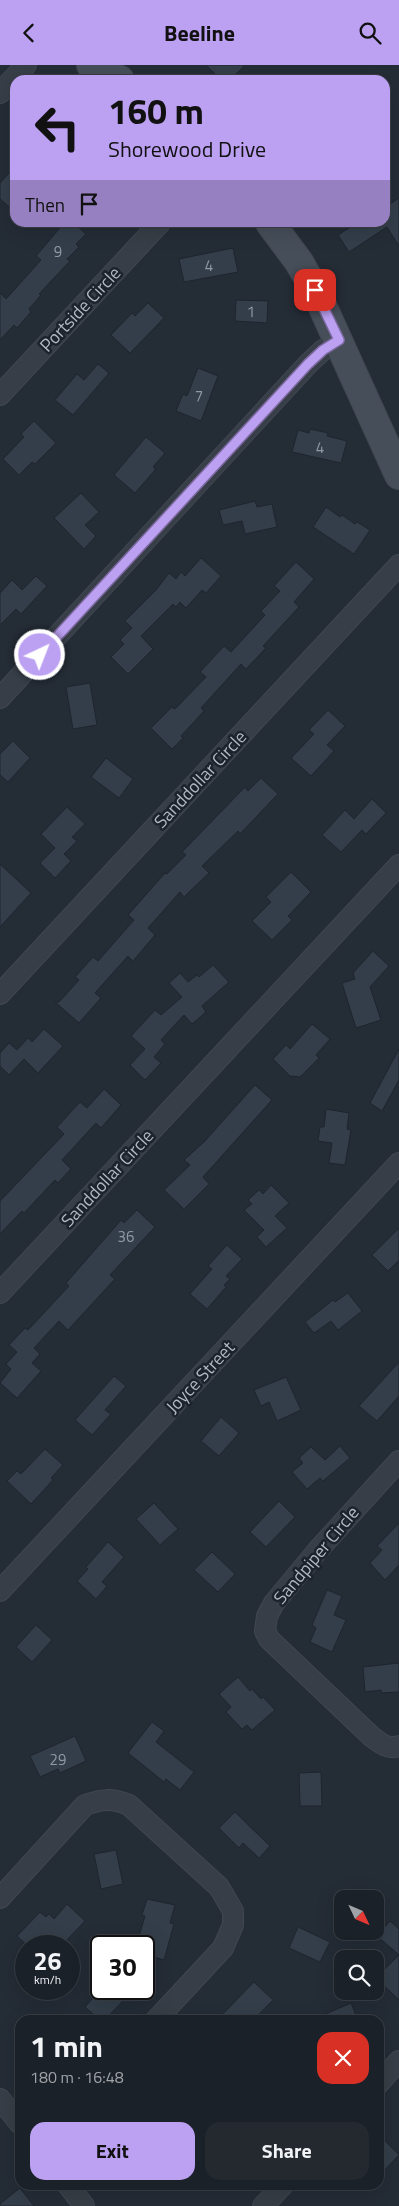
<!DOCTYPE html>
<html lang="en">
<head>
<meta charset="utf-8">
<style>
  body { margin:0; font-family:"Titillium Web",sans-serif; background:#242930; color:#f1f3f6; height:100vh; display:flex; flex-direction:column; font-size:19px; white-space:nowrap }
  * { box-sizing:border-box; margin:0 }
  p { font-size:16px; color:#a0a3a8 }
  .icon { flex:none; width:28px; height:28px; fill:none; stroke:currentColor; stroke-width:2; stroke-linecap:round; stroke-linejoin:round }
  .map { position:relative; flex:1; overflow:hidden }
  .panel { position:absolute; left:15px; top:1950px; width:369px; height:175px; display:flex; flex-direction:column; background:#1b2128; border-radius:15px; box-shadow:0 5px 20px #0002,0 0 0 1px #393e45 }
  .panel>* { flex:none }
  .guide { position:absolute; left:10px; top:10px; width:380px; height:152px; border-radius:15px; box-shadow:0 5px 20px #0002,0 0 0 1px #393e45; background:#bca0f2; color:#111; overflow:hidden }
  .needle { width:32px; rotate:134deg }
  .fabs { position:absolute; left:334px; top:1825px; display:grid; gap:10px }
  .fabs a { display:grid; place-items:center; width:50px; height:50px; border-radius:10px; background:#1b2128; box-shadow:0 5px 20px #0002,0 0 0 1px #393e45; font-size:25px }
  .speed { position:absolute; left:15px; top:1870px; display:flex; gap:10px; font-size:25px; font-weight:700; text-align:center }
  .speed>* { display:grid; place-content:center; width:65px; height:65px; border-radius:50%; background:#1b2128; box-shadow:0 5px 20px #0002,0 0 0 1px #393e45; line-height:1 }
  .speed small { font-size:12px; font-weight:400 }
  .speed .limit { border:2px solid #111; border-radius:8px; background:#fff; color:#111 }
  .pin { position:absolute; display:grid; place-items:center; width:42px; height:42px; color:#fff; margin:-21px; border-radius:10px; box-shadow:0 2px 8px #0006 }
  .me { position:absolute; width:55px; margin:-28px; rotate:43deg; stroke-linejoin:round; filter:drop-shadow(0 0 4px #0008) }
  .turn { display:flex; align-items:center; gap:18px; height:105px; padding:0 15px; font-size:22px }
  .turn .icon { width:65px; height:65px; stroke-width:2.5 }
  .turn b { display:block; font-size:35px; line-height:42px }
  .then { display:flex; align-items:center; height:48px; padding:0 15px; background:#0003; gap:10px; font-size:19px }
  .round { display:grid; place-items:center; flex:none; width:52px; height:52px; border-radius:15px; background:#242930 }
  .overview { display:flex; align-items:center; justify-content:space-between; height:85px; padding:0 15px }
  h1 { font-size:30px; font-weight:700; line-height:38px }
  .action { display:flex; gap:10px; margin-top:auto; padding:10px 15px }
  .action a { flex:1; height:58px; border-radius:15px; background:#bca0f2; color:#111; font-size:20px; font-weight:700; line-height:58px; text-align:center }
  .action a+a { background:#242930; color:#f1f3f6 }
  header { display:flex; justify-content:space-between; align-items:center; height:65px; padding:0 15px; background:#bca0f2; color:#111; font-size:22px; font-weight:700 }
  .map>svg:first-child { display:block }
  .building { fill:#333e4a; stroke:#1e252e }
  .lines { fill:none; stroke-linecap:round; stroke-linejoin:round }
  .street-casing { stroke:#404750; stroke-width:22 }
  .secondary-casing { stroke:#404750; stroke-width:30 }
  .street { stroke:#373e47; stroke-width:20 }
  .secondary { stroke:#464e59; stroke-width:28 }
  .route-casing { stroke:#7a689d; stroke-width:12 }
  .route { stroke:#bca0f2; stroke-width:9 }
  .labels { text-anchor:middle; dominant-baseline:central; stroke-width:5; stroke-linejoin:round; paint-order:stroke }
  .number-label { font-size:15px; fill:#9199a4 }
  .street-label { font-size:18px; fill:#b2b9c3; stroke:#1c232c }
</style>
</head>
<body>
<header><svg class="icon" aria-label="back" viewBox="0 0 24 24"><path d="M15 5l-7 7 7 7"/></svg>Beeline<svg class="icon" aria-label="search" viewBox="0 0 24 24"><circle cx="10" cy="10" r="6"/><path d="M15 15l6 6"/></svg></header>
<div class="map">
<svg width="399" height="2141" viewBox="0 0 399 2141">
  <rect width="100%" height="100%" fill="#242c36"/>
  <!-- building -->
  <path class="building" d="M 206,0 L 245,0 L 230,15 L 221,15 Z
    M 15,101 L 15,147 L 0,134 L 0,118 Z
    M 399,133 L 399,181 L 387,162 L 349,187 L 338,170 L 357,158 L 385,158 L 385,142 Z
    M 64,158 L 74,158 L 86,169 L 76,179 L 79,182 L 67,194 L 70,196 L 39,229 L 41,230 L 29,244 L 31,247 L 17,263 L 14,260 L 0,275 L 0,228 L 6,234 L 41,195 L 36,191 Z
    M 233,183 L 238,207 L 184,217 L 179,194 Z
    M 236,235 L 268,236 L 267,258 L 235,256 Z
    M 148,238 L 164,253 L 130,288 L 111,270 L 132,248 L 135,251 Z
    M 98,299 L 109,308 L 73,350 L 55,335 L 77,309 L 84,315 Z
    M 198,303 L 218,311 L 201,356 L 176,346 L 183,329 L 187,331 Z
    M 34,356 L 56,378 L 35,399 L 32,397 L 19,410 L 3,394 L 24,372 L 21,369 Z
    M 310,364 L 328,368 L 327,371 L 347,376 L 341,398 L 292,387 L 298,365 L 309,368 Z
    M 146,372 L 165,388 L 153,402 L 156,404 L 135,428 L 114,410 Z
    M 81,428 L 99,447 L 85,460 L 96,471 L 84,484 L 54,453 Z
    M 255,436 L 257,442 L 272,439 L 277,462 L 245,469 L 242,456 L 223,460 L 219,445 Z
    M 326,442 L 340,452 L 342,450 L 355,459 L 357,457 L 370,465 L 354,489 L 313,462 Z
    M 201,493 L 221,511 L 206,528 L 202,525 L 186,543 L 180,537 L 176,542 L 173,539 L 141,571 L 153,584 L 128,609 L 111,592 L 124,579 L 120,575 L 132,563 L 125,556 L 156,525 L 169,508 L 176,514 L 181,507 L 185,511 Z
    M 296,497 L 314,514 L 294,537 L 299,542 L 263,581 L 266,583 L 246,604 L 241,599 L 201,643 L 204,646 L 181,671 L 183,673 L 172,684 L 151,663 L 172,642 L 175,644 L 206,612 L 200,607 L 224,581 L 231,587 L 265,550 L 261,546 L 280,526 L 274,521 Z
    M 36,511 L 47,521 L 21,549 L 16,544 L 0,560 L 0,528 L 12,515 L 22,525 Z
    M 90,618 L 97,660 L 73,664 L 66,622 Z
    M 328,645 L 345,661 L 327,680 L 334,686 L 311,711 L 291,693 L 314,669 L 309,665 Z
    M 13,676 L 30,693 L 8,717 L 0,710 L 0,689 Z
    M 106,693 L 133,714 L 119,733 L 91,712 Z
    M 261,713 L 278,729 L 240,769 L 238,766 L 202,801 L 209,808 L 184,832 L 180,827 L 148,863 L 155,870 L 133,896 L 128,891 L 95,928 L 101,933 L 79,958 L 55,937 L 59,937 L 79,915 L 75,912 L 93,892 L 98,896 L 134,855 L 128,850 L 165,808 L 167,809 L 186,790 L 182,787 L 245,722 L 248,726 Z
    M 372,734 L 386,748 L 366,769 L 362,765 L 341,787 L 322,770 L 345,745 L 354,754 Z
    M 67,742 L 85,759 L 72,772 L 77,776 L 64,789 L 71,796 L 55,813 L 40,798 L 55,783 L 41,769 Z
    M 0,799 L 31,828 L 0,862 Z
    M 291,807 L 311,827 L 288,851 L 292,855 L 272,875 L 252,856 L 271,837 L 266,832 Z
    M 373,886 L 389,901 L 370,922 L 381,955 L 356,963 L 342,918 L 355,914 L 353,908 Z
    M 213,900 L 229,917 L 202,941 L 206,947 L 192,959 L 184,950 L 161,975 L 165,979 L 154,992 L 161,998 L 145,1015 L 130,1000 L 145,984 L 131,971 L 155,945 L 161,950 L 182,932 L 169,918 L 180,908 L 188,917 L 197,910 L 199,912 Z
    M 312,959 L 330,974 L 316,990 L 319,993 L 300,1012 L 290,1011 L 273,994 L 286,980 L 290,984 Z
    M 44,964 L 63,981 L 38,1008 L 24,994 L 9,1010 L 0,1001 L 0,988 L 9,978 L 17,985 L 28,973 L 32,977 Z
    M 399,984 L 399,1015 L 382,1046 L 370,1038 Z
    M 255,1020 L 272,1035 L 203,1112 L 209,1119 L 184,1144 L 164,1125 L 190,1100 L 184,1095 L 204,1077 Z
    M 104,1024 L 121,1040 L 101,1063 L 96,1058 L 62,1095 L 71,1104 L 58,1118 L 55,1115 L 24,1148 L 22,1146 L 0,1169 L 0,1136 L 64,1069 L 57,1062 L 80,1037 L 87,1043 Z
    M 326,1044 L 349,1048 L 347,1064 L 351,1065 L 345,1100 L 329,1098 L 332,1078 L 318,1076 L 320,1062 L 324,1062 Z
    M 271,1120 L 289,1138 L 275,1151 L 287,1163 L 266,1182 L 257,1172 L 264,1165 L 244,1145 L 252,1139 L 248,1135 L 259,1125 L 263,1129 Z
    M 137,1145 L 155,1162 L 110,1210 L 115,1214 L 68,1265 L 59,1256 L 34,1283 L 40,1289 L 32,1298 L 41,1306 L 17,1333 L 0,1318 L 11,1304 L 6,1299 L 17,1287 L 9,1280 L 25,1263 L 28,1265 L 69,1221 L 66,1218 L 121,1155 L 124,1158 Z
    M 399,1163 L 399,1195 L 388,1206 L 372,1190 Z
    M 227,1180 L 242,1194 L 226,1211 L 230,1214 L 224,1220 L 226,1222 L 207,1244 L 190,1229 L 212,1204 L 208,1201 Z
    M 348,1228 L 362,1246 L 338,1265 L 331,1256 L 314,1268 L 305,1257 L 333,1235 L 335,1237 Z
    M 399,1297 L 399,1331 L 377,1356 L 359,1341 Z
    M 114,1311 L 126,1321 L 105,1345 L 111,1349 L 92,1370 L 75,1355 Z
    M 286,1312 L 301,1345 L 277,1356 L 269,1337 L 261,1341 L 254,1325 Z
    M 221,1352 L 239,1368 L 219,1391 L 201,1376 Z
    M 340,1381 L 350,1393 L 323,1416 L 320,1413 L 307,1424 L 292,1407 L 303,1398 L 299,1393 L 311,1382 L 325,1395 Z
    M 45,1384 L 63,1400 L 51,1413 L 53,1415 L 31,1439 L 7,1416 L 17,1406 L 21,1409 Z
    M 279,1436 L 295,1452 L 266,1482 L 250,1467 Z
    M 154,1438 L 178,1464 L 160,1480 L 136,1454 Z
    M 399,1458 L 399,1500 L 385,1515 L 370,1498 L 382,1485 L 377,1481 Z
    M 108,1477 L 124,1492 L 102,1517 L 107,1521 L 96,1534 L 77,1516 L 88,1504 L 86,1502 Z
    M 212,1487 L 235,1509 L 218,1527 L 194,1505 Z
    M 327,1525 L 342,1531 L 334,1550 L 346,1555 L 332,1587 L 310,1577 L 316,1563 L 312,1560 Z
    M 36,1560 L 52,1575 L 32,1597 L 16,1582 Z
    M 399,1598 L 399,1627 L 382,1628 L 381,1625 L 365,1627 L 363,1602 Z
    M 238,1612 L 250,1626 L 252,1624 L 261,1634 L 263,1632 L 275,1645 L 252,1665 L 247,1660 L 242,1664 L 226,1647 L 231,1642 L 219,1629 Z
    M 152,1657 L 164,1666 L 156,1677 L 194,1707 L 180,1725 L 166,1714 L 164,1717 L 128,1688 Z
    M 75,1671 L 86,1696 L 60,1708 L 58,1704 L 40,1712 L 30,1691 Z
    M 321,1707 L 322,1741 L 300,1741 L 299,1708 Z
    M 235,1747 L 270,1781 L 259,1793 L 243,1778 L 239,1783 L 219,1763 Z
    M 116,1785 L 123,1819 L 101,1824 L 94,1789 Z
    M 147,1834 L 175,1840 L 170,1858 L 174,1859 L 164,1895 L 144,1889 L 144,1881 L 136,1881 L 145,1851 L 142,1850 Z
    M 67,1839 L 85,1856 L 61,1881 L 47,1871 L 37,1881 L 28,1881 L 17,1871 L 40,1847 L 46,1852 L 49,1849 L 54,1854 Z
    M 390,1856 L 399,1864 L 399,1935 L 376,1913 L 399,1890 L 377,1871 Z
    M 298,1862 L 330,1877 L 320,1897 L 289,1883 Z
    M 254,1917 L 273,1935 L 253,1955 L 217,1955 Z
    M 101,1924 L 134,1924 L 105,1955 L 100,1955 L 85,1942 Z
    M 351,1938 L 358,1955 L 312,1955 Z
    M 379,2070 L 399,2090 L 379,2111 Z
    M 20,2123 L 34,2141 L 0,2141 L 0,2139 Z"/>
  <g class="lines">
    <!-- street casing -->
    <g class="street-casing">
      <path id="street" d="M 0,28 L 26,0
        M 0,330 L 160,158
        M 0,633 L 308,299 L 323,285 L 339,275
        M 0,929 L 399,500
        M 0,1228 L 399,800
        M 399,1396 L 318,1485 L 274,1538 L 267,1551 L 265,1566 L 269,1574 L 371,1671 C 380,1678 388,1685 399,1681
        M 0,1526 L 399,1098
        M 0,1833 L 85,1740 C 102,1734 112,1733 129,1740 L 219,1822 L 233,1846 L 233,1860 L 223,1883 L 156,1955
        M 379,2018 L 399,1996
        M 0,2034 L 20,2059
        M 68,2120 L 84,2141
        M 263,2141 L 283,2120"/>
    </g>
    <!-- secondary casing -->
    <g class="secondary-casing">
      <path id="secondary" d="M 91,0 L 120,15
        M 270,158 L 299,197 L 315,225 L 399,410"/>
    </g>
    <!-- street -->
    <use href="#street" class="street"/>
    <!-- secondary -->
    <use href="#secondary" class="secondary"/>
  </g>
  <g class="lines">
    <!-- route casing -->
    <g class="route-casing">
      <path id="route" d="M 40,590 L 308,299 L 323,285 L 339,275 L 315,225"/>
    </g>
    <!-- route -->
    <use href="#route" class="route"/>
  </g>
  <g class="labels">
    <!-- number labels -->
    <g class="number-label">
      <text x="58" y="186">9</text>
      <text x="209" y="200">4</text>
      <text x="251" y="246">1</text>
      <text x="199" y="330">7</text>
      <text x="320" y="382">4</text>
      <text x="126" y="1171">36</text>
      <text x="58" y="1694">29</text>
    </g>
    <!-- street labels -->
    <g class="street-label">
      <text transform="translate(80 244) rotate(-47)">Portside Circle</text>
      <text transform="translate(200 714) rotate(-47)">Sanddollar Circle</text>
      <text transform="translate(107 1113) rotate(-47)">Sanddollar Circle</text>
      <text transform="translate(200 1312) rotate(-47)">Joyce Street</text>
      <text transform="translate(316 1490) rotate(-50)">Sandpiper Circle</text>
    </g>
  </g>
</svg>
<div class="fabs">
<a><svg class="needle" viewBox="-14 -14 28 28"><path d="M0-13l5 13h-10z" fill="#e53935"/><path d="M0 13l5-13h-10z" fill="#a0a3a8"/></svg></a>
<a><svg class="icon" aria-label="search" viewBox="0 0 24 24"><circle cx="10" cy="10" r="6"/><path d="M15 15l6 6"/></svg></a>
</div>
<div class="speed"><div>26<small>km/h</small></div><div class="limit">30</div></div>
<div class="pin" style="left:315px;top:225px;background:#d93025"><svg class="icon" aria-label="arrive" viewBox="0 0 24 24"><path d="M6 21V4h12l-3 4 3 4H6"/></svg></div>
<svg class="me" style="left:40px;top:590px" viewBox="-20 -20 40 40"><circle r="17" fill="#bca0f2" stroke="#fff" stroke-width="3"/><path d="M0-11L8 9 0 5-8 9z" fill="#fff"/></svg>
<div class="guide">
<div class="turn"><svg class="icon" aria-label="left" viewBox="0 0 24 24"><path d="M17 20v-9H6M10 6l-5 5 5 5"/></svg><div><b>160 m</b>Shorewood Drive</div></div>
<div class="then">Then<svg class="icon" aria-label="arrive" viewBox="0 0 24 24"><path d="M6 21V4h12l-3 4 3 4H6"/></svg></div>
</div>
<section class="panel">
<div class="overview"><div><h1>1 min</h1><p>180 m · 16:48</p></div><a class="round" style="background:#d93025;color:#fff"><svg class="icon" aria-label="close" viewBox="0 0 24 24"><path d="M6 6l12 12M18 6L6 18"/></svg></a></div>
<div class="action"><a>Exit</a><a>Share</a></div>
</section>
</div>
</body>
</html>
